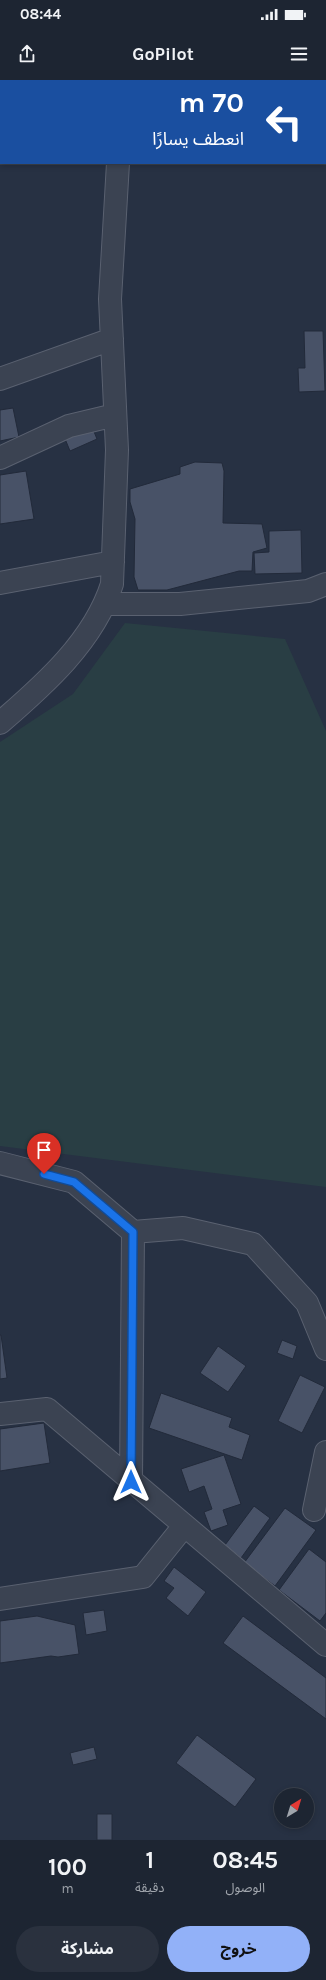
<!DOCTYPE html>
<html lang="ar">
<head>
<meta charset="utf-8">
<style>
  body { margin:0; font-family:Karla,"Noto Sans Arabic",sans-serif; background:#2a313e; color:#f1f3f6; direction:rtl; height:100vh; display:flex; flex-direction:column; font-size:15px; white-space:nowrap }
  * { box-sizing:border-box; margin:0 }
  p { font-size:13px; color:#a0a5ac }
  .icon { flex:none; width:22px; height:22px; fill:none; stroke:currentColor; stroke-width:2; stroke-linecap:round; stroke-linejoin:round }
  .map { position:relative; height:1760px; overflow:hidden; direction:ltr }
  .panel { display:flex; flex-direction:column; background:#1d2532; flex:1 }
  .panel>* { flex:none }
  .top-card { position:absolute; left:0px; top:0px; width:326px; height:84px; box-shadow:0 2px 6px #0003,0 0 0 1px #3b424d; direction:rtl; background:#1a4fa0; color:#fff; overflow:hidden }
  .needle { width:26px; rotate:38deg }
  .buttons { position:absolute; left:274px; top:1708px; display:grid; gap:8px }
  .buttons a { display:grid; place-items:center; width:40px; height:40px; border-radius:50%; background:#1d2532; box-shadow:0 2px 6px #0003,0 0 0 1px #3b424d; font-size:20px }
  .pin { position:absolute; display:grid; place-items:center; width:34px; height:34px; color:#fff; margin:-41px -17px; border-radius:50% 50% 50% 0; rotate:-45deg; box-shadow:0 0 4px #0007 }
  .pin .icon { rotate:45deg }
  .me { position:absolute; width:44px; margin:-22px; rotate:0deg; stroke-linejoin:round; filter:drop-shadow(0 0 3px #0008) }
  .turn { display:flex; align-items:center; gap:14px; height:84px; padding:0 16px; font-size:18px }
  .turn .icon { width:52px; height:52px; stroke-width:2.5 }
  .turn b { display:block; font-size:28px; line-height:34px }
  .eta { display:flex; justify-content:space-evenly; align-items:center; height:68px; text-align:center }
  .eta b { font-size:24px; font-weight:700; line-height:28px }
  .primary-button { display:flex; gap:8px; margin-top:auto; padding:8px 16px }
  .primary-button a { flex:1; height:46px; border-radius:24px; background:#92b1f8; color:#111; font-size:16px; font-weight:700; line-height:46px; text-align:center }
  .primary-button a+a { background:#2a313e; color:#f1f3f6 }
  .status { display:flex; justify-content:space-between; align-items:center; height:28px; padding:0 20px; background:#1d2532; direction:ltr }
  .status svg { height:11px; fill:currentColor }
  header { display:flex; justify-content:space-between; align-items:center; height:52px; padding:0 16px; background:#1d2532; font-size:18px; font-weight:700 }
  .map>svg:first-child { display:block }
  .green { fill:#293e44 }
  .building { fill:#485267; stroke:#222a3a }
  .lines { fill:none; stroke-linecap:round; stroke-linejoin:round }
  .minor-casing { stroke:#5a6170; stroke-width:24 }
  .minor { stroke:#3b4352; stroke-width:22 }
  .route-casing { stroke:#114b97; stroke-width:10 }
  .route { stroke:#1a73e8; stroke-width:7 }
</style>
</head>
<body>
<div class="status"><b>08:44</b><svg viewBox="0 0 49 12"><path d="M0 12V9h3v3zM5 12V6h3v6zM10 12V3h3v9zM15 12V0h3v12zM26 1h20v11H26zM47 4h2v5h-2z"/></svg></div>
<header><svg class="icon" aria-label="menu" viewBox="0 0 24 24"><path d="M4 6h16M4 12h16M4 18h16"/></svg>GoPilot<svg class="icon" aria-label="share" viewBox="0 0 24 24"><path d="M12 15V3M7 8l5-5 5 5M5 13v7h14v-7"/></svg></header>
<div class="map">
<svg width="326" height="1760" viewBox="0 0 326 1760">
  <rect width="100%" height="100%" fill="#273143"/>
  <!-- green -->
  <path class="green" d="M 125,543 L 285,559 L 326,651 L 326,1107 L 0,1066 L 0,662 L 73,614 Z"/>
  <!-- building -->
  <path class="building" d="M 304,251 L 323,251 L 325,311 L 299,312 L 298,288 L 305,288 Z
    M 13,328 L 19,357 L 0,361 L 0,330 Z
    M 88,337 L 97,359 L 70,371 L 61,349 Z
    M 195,382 L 222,383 L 224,391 L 223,443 L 262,444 L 267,468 L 253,472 L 252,491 L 239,491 L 167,510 L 138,510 L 134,497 L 135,439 L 130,422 L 130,409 L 180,394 L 180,387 Z
    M 26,391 L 34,439 L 0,444 L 0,395 Z
    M 301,450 L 302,493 L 255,494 L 254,473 L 269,472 L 269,451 Z
    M 0,1255 L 1,1255 L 7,1298 L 0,1299 Z
    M 282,1260 L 297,1266 L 293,1279 L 277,1273 Z
    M 218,1266 L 246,1286 L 228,1312 L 200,1293 Z
    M 300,1295 L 325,1307 L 302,1353 L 278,1341 Z
    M 161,1313 L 232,1338 L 229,1347 L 250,1355 L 242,1380 L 149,1348 Z
    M 44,1343 L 50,1383 L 0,1391 L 0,1349 Z
    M 224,1375 L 241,1424 L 223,1430 L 228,1445 L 211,1451 L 204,1432 L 212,1429 L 204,1406 L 189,1412 L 181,1389 Z
    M 254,1426 L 270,1438 L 241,1478 L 225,1465 Z
    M 285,1428 L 316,1450 L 275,1506 L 244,1483 Z
    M 309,1469 L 326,1482 L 326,1533 L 320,1541 L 279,1510 Z
    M 174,1487 L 206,1512 L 188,1536 L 166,1518 L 174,1508 L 164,1501 Z
    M 104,1530 L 107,1551 L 86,1555 L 83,1533 Z
    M 37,1536 L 75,1545 L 79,1574 L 58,1577 L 51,1576 L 0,1583 L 0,1541 Z
    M 243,1536 L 326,1598 L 326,1639 L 223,1563 Z
    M 197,1655 L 256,1699 L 235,1727 L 176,1683 Z
    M 94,1667 L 97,1679 L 73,1685 L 70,1673 Z
    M 97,1734 L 112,1734 L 112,1760 L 97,1760 Z"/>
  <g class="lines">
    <!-- minor casing -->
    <g class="minor-casing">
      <path id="minor" d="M 122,1 L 122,0
        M 0,299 L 112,259
        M 0,378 L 69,346 L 115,335
        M 0,503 L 113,482
        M 106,524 L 180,524 L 308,511 L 326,504
        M 0,643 C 44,605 94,561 112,504 L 117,370 L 110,219 L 118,83
        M 0,1083 L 74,1102 L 133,1152 L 131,1401
        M 133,1152 L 183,1148 L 253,1164 L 307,1223 L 326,1269
        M 0,1334 L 47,1329 L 326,1565
        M 314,1430 L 326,1372
        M 0,1519 L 143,1497 L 184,1446"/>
    </g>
    <!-- minor -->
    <use href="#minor" class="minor"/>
  </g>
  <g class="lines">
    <!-- route casing -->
    <g class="route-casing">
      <path id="route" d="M 44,1094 L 74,1102 L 133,1152 L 131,1402"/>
    </g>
    <!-- route -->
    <use href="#route" class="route"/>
  </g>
</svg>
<div class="buttons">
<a><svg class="needle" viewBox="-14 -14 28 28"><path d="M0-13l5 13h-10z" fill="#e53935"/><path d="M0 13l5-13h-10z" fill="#a0a5ac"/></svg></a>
</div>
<div class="pin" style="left:44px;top:1094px;background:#d93025"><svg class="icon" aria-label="arrive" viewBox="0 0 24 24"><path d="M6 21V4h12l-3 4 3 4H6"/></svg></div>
<svg class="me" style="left:131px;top:1402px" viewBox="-20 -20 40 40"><path d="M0-17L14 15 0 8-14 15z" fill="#1a73e8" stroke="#fff" stroke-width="4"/></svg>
<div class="top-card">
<div class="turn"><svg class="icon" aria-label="left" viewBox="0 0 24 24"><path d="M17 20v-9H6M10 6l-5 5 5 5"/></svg><div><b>70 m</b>انعطف يسارًا</div></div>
</div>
</div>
<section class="panel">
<div class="eta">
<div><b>08:45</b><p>الوصول</p></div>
<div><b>1</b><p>دقيقة</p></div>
<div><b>100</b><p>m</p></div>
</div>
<div class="primary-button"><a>خروج</a><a>مشاركة</a></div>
</section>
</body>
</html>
